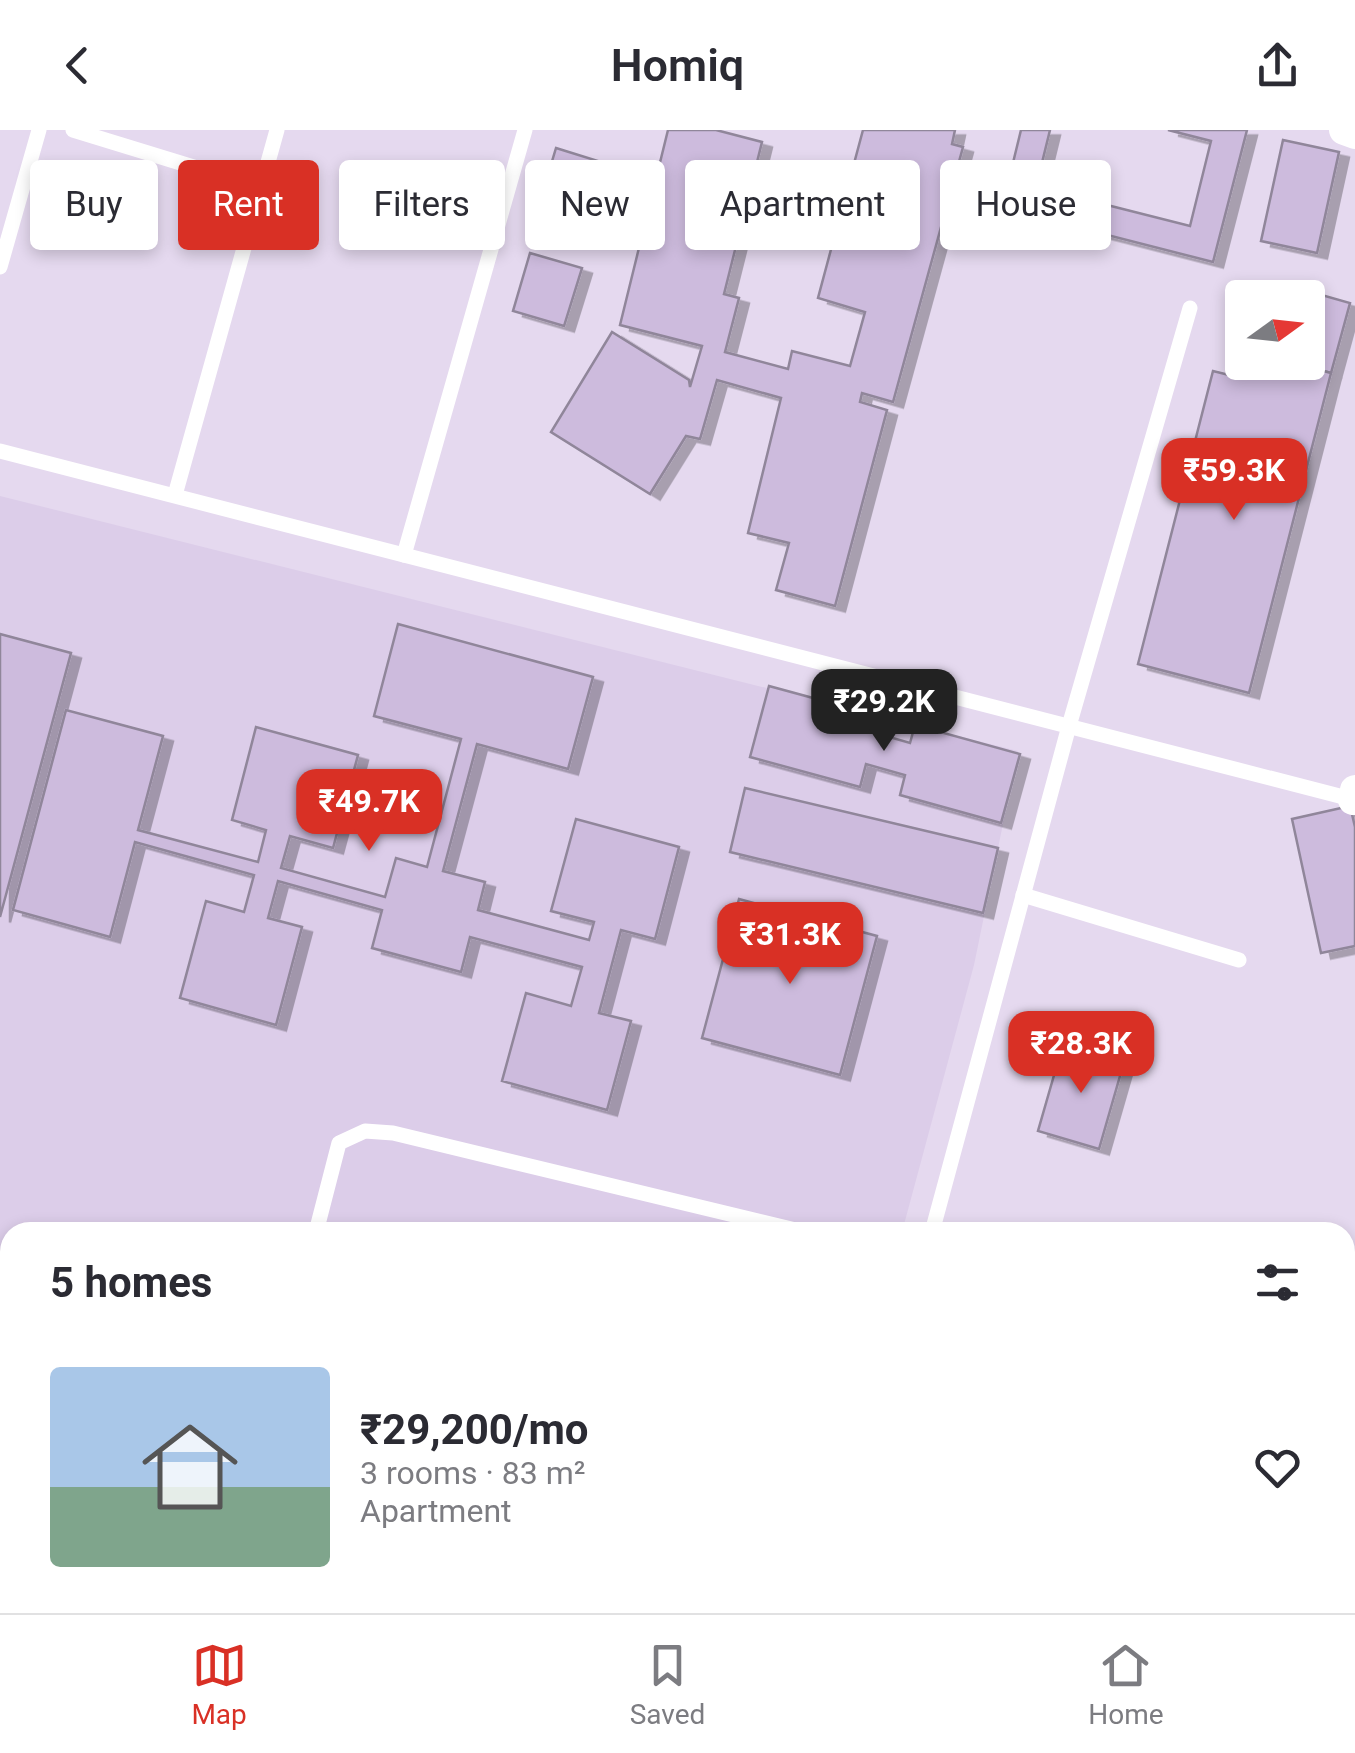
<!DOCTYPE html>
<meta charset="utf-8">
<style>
:root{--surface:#fff;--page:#f2f2f3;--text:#2b2b33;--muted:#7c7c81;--line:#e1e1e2;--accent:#d93025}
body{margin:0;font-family:Roboto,sans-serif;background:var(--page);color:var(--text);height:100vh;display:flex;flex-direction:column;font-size:38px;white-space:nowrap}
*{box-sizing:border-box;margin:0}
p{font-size:32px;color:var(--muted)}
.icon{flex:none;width:55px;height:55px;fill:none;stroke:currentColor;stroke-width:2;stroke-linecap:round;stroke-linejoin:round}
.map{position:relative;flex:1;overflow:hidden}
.sheet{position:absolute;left:0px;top:1092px;width:1355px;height:392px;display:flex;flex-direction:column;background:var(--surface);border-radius:30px 30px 0 0;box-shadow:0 5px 15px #0003}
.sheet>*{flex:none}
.hud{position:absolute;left:30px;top:30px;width:1295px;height:90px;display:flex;gap:20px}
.needle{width:65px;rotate:75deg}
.fabs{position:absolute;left:1225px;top:150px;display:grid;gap:20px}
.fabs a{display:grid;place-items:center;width:100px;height:100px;border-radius:10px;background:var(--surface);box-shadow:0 5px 15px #0003;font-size:50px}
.price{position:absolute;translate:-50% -85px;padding:0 22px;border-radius:20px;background:var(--accent);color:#fff;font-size:32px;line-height:65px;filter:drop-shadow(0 2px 5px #0008)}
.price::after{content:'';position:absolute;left:50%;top:60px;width:30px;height:22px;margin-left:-15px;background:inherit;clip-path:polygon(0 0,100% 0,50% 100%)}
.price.current{background:#222;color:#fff}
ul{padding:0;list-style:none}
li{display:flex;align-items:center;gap:30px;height:250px;padding:0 50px}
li+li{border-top:2px solid var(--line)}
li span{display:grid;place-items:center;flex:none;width:280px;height:200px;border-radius:10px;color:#555}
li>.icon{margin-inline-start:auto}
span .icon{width:120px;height:120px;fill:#fffc;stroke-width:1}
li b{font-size:42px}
h2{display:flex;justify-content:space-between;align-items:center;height:120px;padding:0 50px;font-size:42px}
.chip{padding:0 35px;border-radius:10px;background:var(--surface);box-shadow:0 5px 15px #0003;font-size:35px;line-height:90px}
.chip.current{background:var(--accent);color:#fff}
header{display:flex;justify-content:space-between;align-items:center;height:130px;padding:0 50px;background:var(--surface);font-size:45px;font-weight:600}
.dock{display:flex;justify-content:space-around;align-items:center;height:140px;border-top:2px solid var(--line);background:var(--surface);font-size:28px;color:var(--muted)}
.dock a{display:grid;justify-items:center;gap:5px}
.dock .current{color:var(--accent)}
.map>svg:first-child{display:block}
.built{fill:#dccde9}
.building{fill:#cdbbdd;stroke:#90869a;stroke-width:2.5;filter:url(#shadow)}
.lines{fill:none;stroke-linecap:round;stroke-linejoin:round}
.lane{stroke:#fff;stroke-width:15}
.street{stroke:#fff;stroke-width:30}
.secondary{stroke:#c5bccd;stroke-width:42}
</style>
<header><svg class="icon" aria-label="back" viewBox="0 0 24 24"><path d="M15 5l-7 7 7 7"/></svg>Homiq<svg class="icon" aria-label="share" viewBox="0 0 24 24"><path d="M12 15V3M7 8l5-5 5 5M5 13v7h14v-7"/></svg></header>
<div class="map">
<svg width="1355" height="1483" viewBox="0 0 1355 1483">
<defs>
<filter id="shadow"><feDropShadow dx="10" dy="5.5" stdDeviation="0" flood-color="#0004"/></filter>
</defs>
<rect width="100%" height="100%" fill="#e5d9ef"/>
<g class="built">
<polygon points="0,366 1018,621 974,835 902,1102 10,1102 10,1314 0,1312"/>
<polygon points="660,1475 796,1475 789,1483 692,1483"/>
</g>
<g class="building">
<polygon points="668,0 716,0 762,12 724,164 739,168 725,222 788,239 792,221 850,236 865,182 818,168 863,0 955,0 952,14 963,17 893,272 862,263 860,272 887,280 835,476 776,460 789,413 748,403 781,268 717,250 700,309 686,306 650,364 551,302 612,202 689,250 690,257 702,216 620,195"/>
<polygon points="1021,0 1050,0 1036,57 1190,96 1211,11 1168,0 1247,0 1213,132 1002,78"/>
<polygon points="1283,10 1339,22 1317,123 1261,111"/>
<polygon points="556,18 598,31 575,108 533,95"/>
<polygon points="530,123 582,138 564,196 513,181"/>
<polygon points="1290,156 1350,173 1331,243 1290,232 1308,232 1308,168 1287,168"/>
<polygon points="1245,232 1290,232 1331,243 1249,563 1138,534 1213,241 1241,248"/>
<polygon points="398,494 593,547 568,639 477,614 443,741 485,752 478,780 589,810 594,792 551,781 576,689 679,717 655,809 621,800 599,883 631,891 607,980 502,951 526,863 571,876 582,837 470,807 461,842 372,818 382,780 278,751 268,788 302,797 276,895 180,868 206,771 244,782 254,745 135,712 110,807 13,780 66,580 163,606 138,700 258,732 266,700 232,690 256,597 358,625 333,718 290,706 281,738 385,767 396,728 427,737 461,609 374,586"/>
<polygon points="0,504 71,523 0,787"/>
<polygon points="769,556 879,586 875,603 910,613 915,595 1020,624 1001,693 900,665 905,645 866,634 860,657 750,627"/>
<polygon points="745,658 998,718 983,783 730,722"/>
<polygon points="1350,676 1355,697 1355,816 1321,823 1292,689"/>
<polygon points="739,769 877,806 840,945 702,908"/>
<polygon points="1063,914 1124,932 1099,1019 1038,1001"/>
</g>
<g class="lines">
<g class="lane">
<polyline points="73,0 262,58"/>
<polyline points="0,137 39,0"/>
<polyline points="0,321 1355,670"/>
<polyline points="175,365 277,0"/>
<polyline points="404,425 525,0"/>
<polyline points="1023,765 1239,830"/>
<polyline points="316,1102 339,1013 365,1001 393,1003 804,1102"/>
<polyline points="932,1102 1069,596 1190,178"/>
<polyline points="829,1483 831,1475"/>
</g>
<g class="street">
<polyline points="1344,0 1355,4"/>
<polyline points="1353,670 1355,660"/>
</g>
<g class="secondary">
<polyline points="0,1365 10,1367"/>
<polyline points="0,1411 10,1413"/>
<polyline points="247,1475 276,1483"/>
<polyline points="407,1475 438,1483"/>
</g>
</g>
</svg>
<div class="fabs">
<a><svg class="needle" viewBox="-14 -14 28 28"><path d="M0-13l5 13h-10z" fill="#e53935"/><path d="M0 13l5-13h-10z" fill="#7c7c81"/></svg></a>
</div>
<b class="price" style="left:1234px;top:393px">₹59.3K</b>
<b class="price current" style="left:884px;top:624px">₹29.2K</b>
<b class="price" style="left:369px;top:724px">₹49.7K</b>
<b class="price" style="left:790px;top:857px">₹31.3K</b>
<b class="price" style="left:1081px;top:966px">₹28.3K</b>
<div class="hud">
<a class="chip">Buy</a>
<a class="chip current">Rent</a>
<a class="chip">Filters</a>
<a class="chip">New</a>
<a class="chip">Apartment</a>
<a class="chip">House</a>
</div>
<section class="sheet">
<h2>5 homes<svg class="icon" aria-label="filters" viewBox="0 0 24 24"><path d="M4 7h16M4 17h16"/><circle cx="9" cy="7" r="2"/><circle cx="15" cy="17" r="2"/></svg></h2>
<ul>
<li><span style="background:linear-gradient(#a9c7e8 60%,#7fa58c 0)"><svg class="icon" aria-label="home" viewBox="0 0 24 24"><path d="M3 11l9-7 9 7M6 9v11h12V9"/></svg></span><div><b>₹29,200/mo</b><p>3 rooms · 83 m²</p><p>Apartment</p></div><svg class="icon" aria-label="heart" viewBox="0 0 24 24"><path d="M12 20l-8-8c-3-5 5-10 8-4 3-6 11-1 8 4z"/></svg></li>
</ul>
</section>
</div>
<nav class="dock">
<a class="current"><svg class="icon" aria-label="map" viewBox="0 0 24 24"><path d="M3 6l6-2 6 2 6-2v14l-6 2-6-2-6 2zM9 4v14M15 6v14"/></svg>Map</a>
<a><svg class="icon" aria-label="saved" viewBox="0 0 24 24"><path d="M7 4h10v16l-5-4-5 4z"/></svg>Saved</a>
<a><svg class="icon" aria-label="home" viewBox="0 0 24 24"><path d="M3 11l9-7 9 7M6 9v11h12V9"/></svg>Home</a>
</nav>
